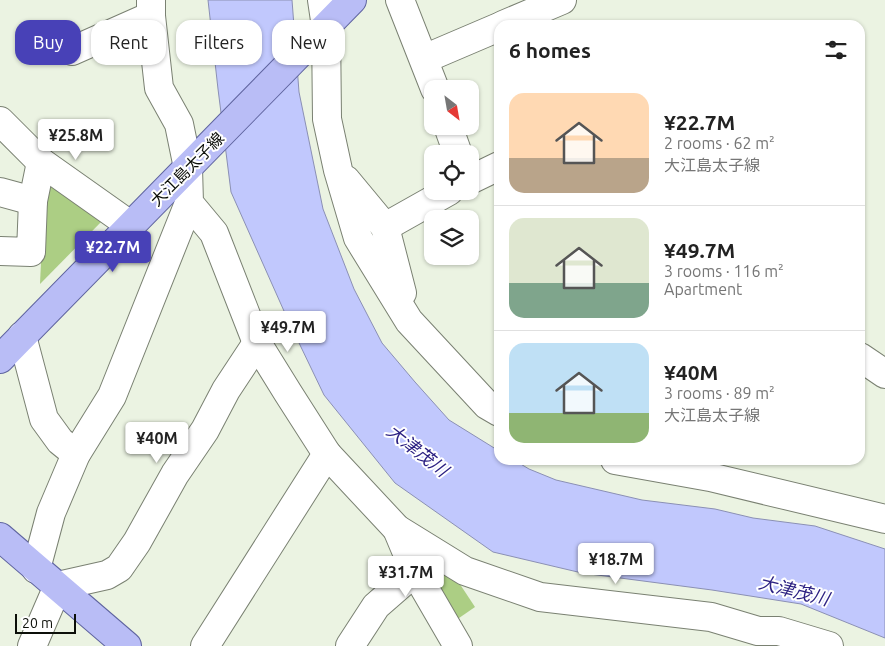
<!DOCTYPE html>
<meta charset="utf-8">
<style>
:root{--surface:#fff;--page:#f6f6f6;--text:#222;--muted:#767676;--line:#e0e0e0;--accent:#4841b7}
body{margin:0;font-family:Ubuntu,"Noto Sans JP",sans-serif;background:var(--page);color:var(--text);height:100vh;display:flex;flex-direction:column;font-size:19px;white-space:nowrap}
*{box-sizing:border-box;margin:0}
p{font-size:16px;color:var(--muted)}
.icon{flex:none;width:28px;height:28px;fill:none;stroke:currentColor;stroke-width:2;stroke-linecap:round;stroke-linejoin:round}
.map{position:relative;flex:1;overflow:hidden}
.sheet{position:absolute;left:494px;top:20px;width:371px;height:445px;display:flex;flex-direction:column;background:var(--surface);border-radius:15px;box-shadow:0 1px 4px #0004}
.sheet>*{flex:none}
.hud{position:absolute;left:15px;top:20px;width:404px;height:45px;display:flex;gap:10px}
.needle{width:32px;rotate:149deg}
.tools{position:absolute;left:424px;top:80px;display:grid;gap:10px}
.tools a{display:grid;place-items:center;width:55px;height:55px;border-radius:10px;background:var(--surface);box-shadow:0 1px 4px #0004;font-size:25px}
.scale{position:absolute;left:15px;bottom:12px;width:61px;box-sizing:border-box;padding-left:5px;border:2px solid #0c0f09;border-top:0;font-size:14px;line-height:18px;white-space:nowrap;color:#0c0f09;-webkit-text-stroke:4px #fff;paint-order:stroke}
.price{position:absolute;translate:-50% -42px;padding:0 11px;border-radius:5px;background:#fff;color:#222;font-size:16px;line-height:32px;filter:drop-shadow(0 1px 2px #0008)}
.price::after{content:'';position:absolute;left:50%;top:30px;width:15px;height:11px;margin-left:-8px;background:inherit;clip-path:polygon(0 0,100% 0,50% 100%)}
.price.on{background:var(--accent);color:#fff}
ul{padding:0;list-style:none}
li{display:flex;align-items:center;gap:15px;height:125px;padding:0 15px}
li+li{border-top:1px solid var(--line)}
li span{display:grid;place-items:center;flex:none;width:140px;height:100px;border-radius:15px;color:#555}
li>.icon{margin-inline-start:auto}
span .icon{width:60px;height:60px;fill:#fffc;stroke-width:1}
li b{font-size:21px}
h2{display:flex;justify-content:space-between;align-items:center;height:60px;padding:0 15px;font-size:21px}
.chip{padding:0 18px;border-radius:15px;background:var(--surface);box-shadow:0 1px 4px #0004;font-size:18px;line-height:45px}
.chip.on{background:var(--accent);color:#fff}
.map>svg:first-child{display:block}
.green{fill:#acce84}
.water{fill:#c1c8fd;stroke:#8b90b4}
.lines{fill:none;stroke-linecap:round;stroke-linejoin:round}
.minor-casing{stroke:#7a8172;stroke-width:30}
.major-casing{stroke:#5f649f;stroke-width:30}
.minor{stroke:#fff;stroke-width:28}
.major{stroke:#b9bdf6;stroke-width:28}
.labels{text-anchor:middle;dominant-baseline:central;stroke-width:4;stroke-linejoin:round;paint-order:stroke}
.street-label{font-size:16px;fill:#0c0f09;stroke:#fff}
.water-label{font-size:18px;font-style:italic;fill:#2d2283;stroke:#fff}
</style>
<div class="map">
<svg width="885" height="646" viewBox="0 0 885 646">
<rect width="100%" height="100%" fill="#ebf3e2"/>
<g class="green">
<polygon points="45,179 103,220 40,284"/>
<polygon points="397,529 442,557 475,607 446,627"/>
</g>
<polygon class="water" points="208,0 292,0 299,92 323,209 354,289 382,343 415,382 449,420 499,451 499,460 514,460 529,469 556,480 642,500 715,509 753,518 815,526 885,549 885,638 801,604 712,590 582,573 493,552 395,483 324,395 288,320 231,192 218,89"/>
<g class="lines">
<defs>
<g id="minor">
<polyline points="151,0 151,16 159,88 179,124 188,168 189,203 214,233 257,343 288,393 327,454 397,529 465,571 540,597 711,617 758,631 779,631 829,646"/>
<polyline points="322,0 326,27 327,119 338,170 358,238 409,321 487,405 499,412"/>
<polyline points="400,0 435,89"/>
<polyline points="503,25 562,0"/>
<polyline points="72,51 151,16"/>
<polyline points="424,59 499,27"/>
<polyline points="0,121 41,162 130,225"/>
<polyline points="448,126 458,154"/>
<polyline points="346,180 385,227 402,293"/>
<polyline points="470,180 499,166"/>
<polyline points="0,192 33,201"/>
<polyline points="385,227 449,191"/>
<polyline points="0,251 31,252 33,201 41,162"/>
<polyline points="22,336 44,419 60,441 76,454"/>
<polyline points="860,357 885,374"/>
<polyline points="615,460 710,477 885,519"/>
<polyline points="397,529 415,572 458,646"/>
<polyline points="36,569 51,513 76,454 112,396 189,203"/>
<polyline points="32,646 58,586 107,575 119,568 137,542 175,474 205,430 226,390 257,343"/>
<polyline points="205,646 327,454"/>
<polyline points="350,646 376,606 415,572"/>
</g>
<g id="major">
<polyline points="0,359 352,0"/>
<polyline points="0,537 127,646"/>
</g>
</defs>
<use href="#minor" class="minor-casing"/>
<use href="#major" class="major-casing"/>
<use href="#minor" class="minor"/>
<use href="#major" class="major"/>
</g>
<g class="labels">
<g class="street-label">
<text transform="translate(187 169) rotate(-45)">大江島太子線</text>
</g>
<g class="water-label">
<text transform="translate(418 450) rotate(38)">大津茂川</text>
<text transform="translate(794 590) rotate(14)">大津茂川</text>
</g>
</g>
</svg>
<div class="tools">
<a><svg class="needle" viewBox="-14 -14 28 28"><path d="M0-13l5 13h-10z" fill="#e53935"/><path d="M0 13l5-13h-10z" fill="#767676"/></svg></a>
<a><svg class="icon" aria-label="locate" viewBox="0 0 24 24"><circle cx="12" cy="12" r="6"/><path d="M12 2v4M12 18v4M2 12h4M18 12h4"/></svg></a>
<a><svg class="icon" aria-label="layers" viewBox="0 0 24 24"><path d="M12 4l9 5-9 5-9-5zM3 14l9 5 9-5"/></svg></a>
</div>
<div class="scale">20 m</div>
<b class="price" style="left:76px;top:161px">¥25.8M</b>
<b class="price on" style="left:113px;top:273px">¥22.7M</b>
<b class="price" style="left:288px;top:353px">¥49.7M</b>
<b class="price" style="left:157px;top:464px">¥40M</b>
<b class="price" style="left:616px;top:585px">¥18.7M</b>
<b class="price" style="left:406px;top:598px">¥31.7M</b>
<div class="hud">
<a class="chip on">Buy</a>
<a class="chip">Rent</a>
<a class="chip">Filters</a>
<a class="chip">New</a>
</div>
<section class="sheet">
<h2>6 homes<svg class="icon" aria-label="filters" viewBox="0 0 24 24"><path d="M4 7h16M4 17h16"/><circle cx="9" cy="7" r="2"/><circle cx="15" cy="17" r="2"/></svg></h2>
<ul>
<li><span style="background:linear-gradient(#ffd9b3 65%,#b9a48a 0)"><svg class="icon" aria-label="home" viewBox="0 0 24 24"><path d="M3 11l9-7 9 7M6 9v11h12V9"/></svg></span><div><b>¥22.7M</b><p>2 rooms · 62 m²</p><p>大江島太子線</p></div></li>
<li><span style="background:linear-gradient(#dfe7d0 65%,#7fa58c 0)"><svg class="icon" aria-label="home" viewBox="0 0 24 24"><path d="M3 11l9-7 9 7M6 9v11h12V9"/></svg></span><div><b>¥49.7M</b><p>3 rooms · 116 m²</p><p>Apartment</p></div></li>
<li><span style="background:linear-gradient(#bfe0f5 70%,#8fb573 0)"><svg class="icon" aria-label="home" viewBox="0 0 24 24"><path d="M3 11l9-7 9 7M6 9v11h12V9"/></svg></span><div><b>¥40M</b><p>3 rooms · 89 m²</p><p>大江島太子線</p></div></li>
</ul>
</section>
</div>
